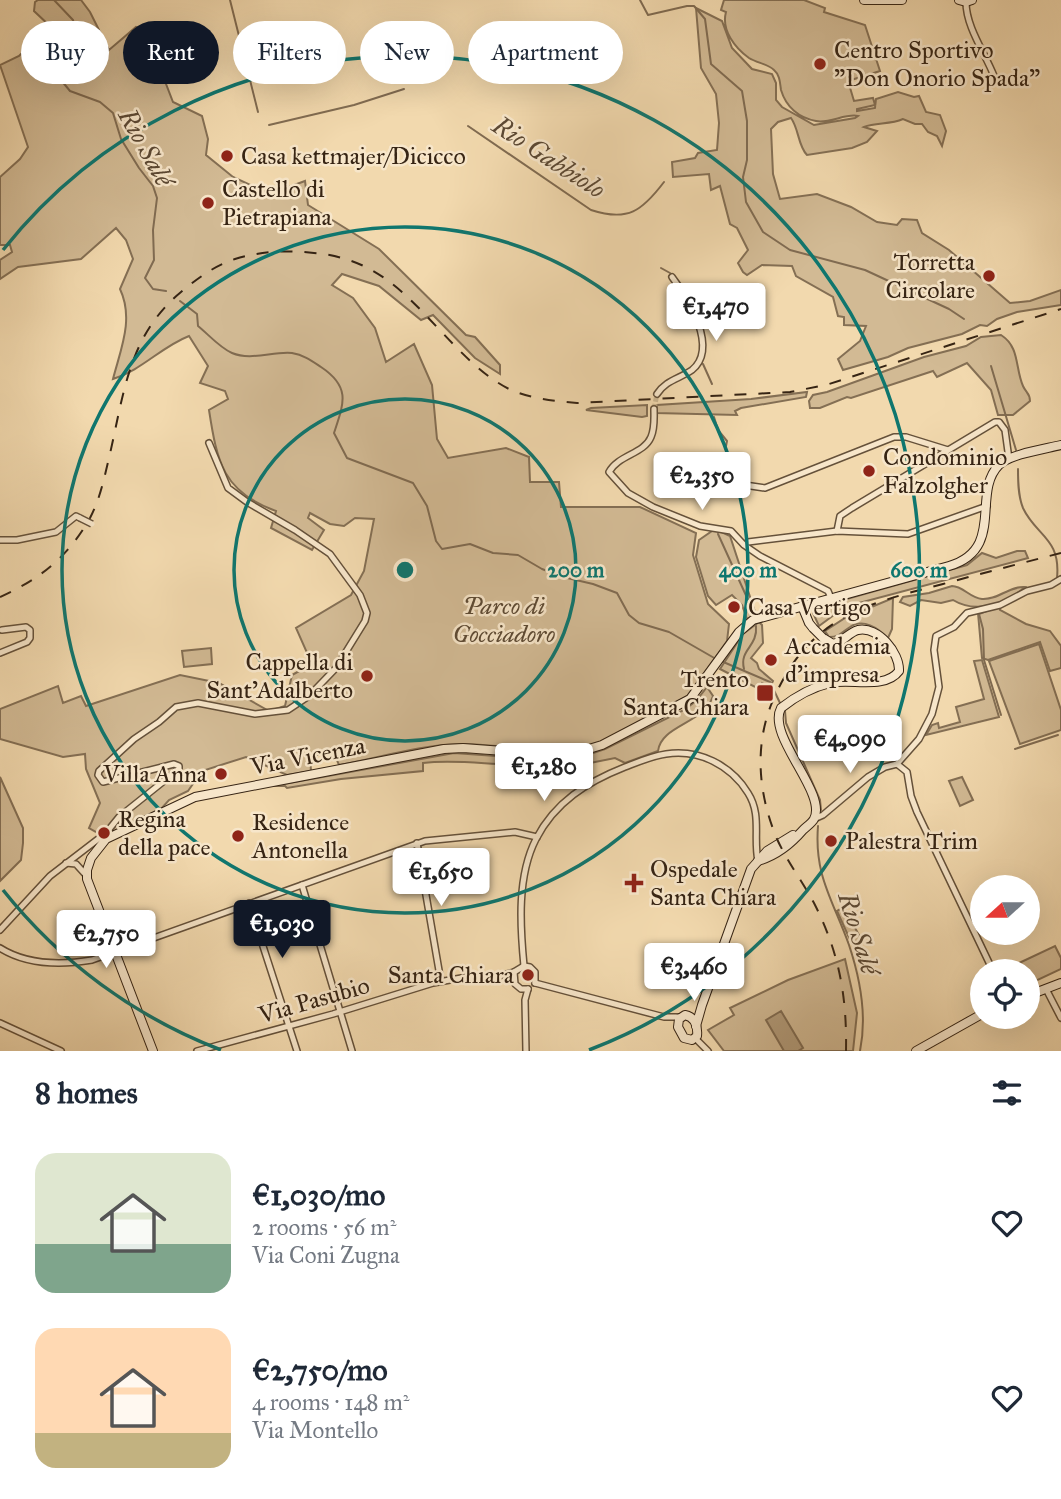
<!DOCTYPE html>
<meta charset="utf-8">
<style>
:root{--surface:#fff;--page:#f2f2f3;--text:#1f2937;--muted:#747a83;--accent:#111827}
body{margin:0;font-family:"IM FELL Great Primer",serif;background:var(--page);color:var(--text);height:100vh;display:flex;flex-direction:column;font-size:26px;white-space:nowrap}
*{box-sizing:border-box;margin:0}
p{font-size:23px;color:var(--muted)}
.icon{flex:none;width:38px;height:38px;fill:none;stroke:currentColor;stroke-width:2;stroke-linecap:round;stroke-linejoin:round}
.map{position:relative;height:1051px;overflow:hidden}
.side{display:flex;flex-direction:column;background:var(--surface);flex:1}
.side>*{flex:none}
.guide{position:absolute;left:21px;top:21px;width:700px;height:63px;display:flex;gap:14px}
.needle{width:46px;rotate:249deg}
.buttons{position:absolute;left:970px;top:875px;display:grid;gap:14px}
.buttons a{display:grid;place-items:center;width:70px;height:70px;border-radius:50%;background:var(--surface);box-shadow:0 7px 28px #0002;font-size:35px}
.price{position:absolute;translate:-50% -60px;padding:0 16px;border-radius:7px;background:#fff;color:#222;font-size:23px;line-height:46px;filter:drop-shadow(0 2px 4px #0008)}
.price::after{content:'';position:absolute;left:50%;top:42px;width:21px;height:16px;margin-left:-10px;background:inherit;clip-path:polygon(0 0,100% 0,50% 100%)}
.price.selected{background:var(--accent);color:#fff}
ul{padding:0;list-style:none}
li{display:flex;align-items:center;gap:21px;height:175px;padding:0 35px}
li span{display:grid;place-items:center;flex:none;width:196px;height:140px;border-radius:21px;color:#555}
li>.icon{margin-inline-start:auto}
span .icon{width:84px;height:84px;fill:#fffc;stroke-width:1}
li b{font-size:30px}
h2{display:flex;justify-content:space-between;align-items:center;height:84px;padding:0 35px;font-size:30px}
.tag{padding:0 24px;border-radius:32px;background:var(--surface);box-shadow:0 7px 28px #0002;font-size:24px;line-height:63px}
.tag.selected{background:var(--accent);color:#fff}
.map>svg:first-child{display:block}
.green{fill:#d2ba94;stroke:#846f54;stroke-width:2}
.water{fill:#b29b7a;stroke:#806b51;stroke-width:2}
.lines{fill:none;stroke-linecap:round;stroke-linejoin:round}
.stream{stroke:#806b51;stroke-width:2}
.street-tunnel{stroke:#ccb58f;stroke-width:5;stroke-dasharray:5 2.5;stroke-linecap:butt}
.street-casing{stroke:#65513a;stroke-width:8}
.secondary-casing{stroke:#362414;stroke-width:10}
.street{stroke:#f7e6ca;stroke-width:5}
.secondary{stroke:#f7e6ca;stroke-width:8}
.rail{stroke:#362414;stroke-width:2;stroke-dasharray:12 12;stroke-linecap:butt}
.street-bridge-casing{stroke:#65513a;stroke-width:8;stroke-linecap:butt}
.secondary-bridge-casing{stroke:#362414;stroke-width:10;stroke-linecap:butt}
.street-bridge{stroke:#f7e6ca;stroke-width:5}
.secondary-bridge{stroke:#f7e6ca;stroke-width:8}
.ring{fill:none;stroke:#0f766e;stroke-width:3.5}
.poi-dot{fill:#8f2418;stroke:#f7e6ca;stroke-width:2.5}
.labels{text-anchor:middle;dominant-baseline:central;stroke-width:5;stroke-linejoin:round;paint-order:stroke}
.poi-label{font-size:24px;fill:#362414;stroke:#f7e6ca;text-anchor:start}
.park-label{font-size:24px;font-style:italic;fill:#5d4a34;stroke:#f7e6ca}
.street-label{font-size:24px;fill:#362414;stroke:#f7e6ca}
.water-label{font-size:26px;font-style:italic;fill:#5b4833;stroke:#f7e6ca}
.centre{fill:#0f766e;stroke:#f7e6ca;stroke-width:3.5}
.ring-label{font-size:21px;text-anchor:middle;font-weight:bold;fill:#0f766e;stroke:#f7e6ca;stroke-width:5;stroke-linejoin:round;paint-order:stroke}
</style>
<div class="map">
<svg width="1061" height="1051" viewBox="0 0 1061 1051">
<rect width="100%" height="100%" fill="#f2d9ae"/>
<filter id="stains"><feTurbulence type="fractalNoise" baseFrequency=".00286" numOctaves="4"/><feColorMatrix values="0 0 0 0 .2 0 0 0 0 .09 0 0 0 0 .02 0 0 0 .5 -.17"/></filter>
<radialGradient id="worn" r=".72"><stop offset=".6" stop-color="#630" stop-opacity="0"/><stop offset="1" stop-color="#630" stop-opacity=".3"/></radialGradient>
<g class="green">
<path d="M38,0H81L90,12L109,50L136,27L155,35L153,65L166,84L173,102L202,116L208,139L206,155L233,177L270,194L305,181L308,205L379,249L466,335L475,337L500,365V374L475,358L433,315L421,320L379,286L342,274L332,285L353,298L375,328L386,362L414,344L432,385L437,439L448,458L506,448L529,457L530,482H559L561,507H640L696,533L693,555L708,604L729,624L727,641L696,685L693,693C660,711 616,743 578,749C539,756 500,743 460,744C420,745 378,758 339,765L333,751L310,757L311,771L287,775L246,757L202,771L188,791L169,800L161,809L105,837L89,828L100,803L86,769L85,754L63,757L0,739V709L58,686L63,703L81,696L86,706L180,675L219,683L269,711L285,706L292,675L312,664L296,628L351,595L364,571L374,519L355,518L344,526L330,524L310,513L308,518L324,530L312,550L271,528L276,511C223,492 217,462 209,410L228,399L225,391L200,383L208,366L189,336C161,347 142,370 113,379C121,348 134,319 120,289L133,259L126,240L116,228L81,259L18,267L0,279V260L12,252L10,245H0V177L20,159L28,147L0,65L19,56L30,45L39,50L52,28L34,11L35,2Z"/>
<path d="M724,0H804L825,8L824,12L865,25L880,71L848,81L854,101L873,98L875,105L857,109V111L875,108L876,99L898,92L914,97L919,96L926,112L940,115L946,131L942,146L937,136L928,132L922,124H915L903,119C890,125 876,122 864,127L877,131L867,142L852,148L807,155C798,146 799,129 791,118L778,122L771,129L773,174L780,199L817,194L851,207L877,222L897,225L902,219L917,220L922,233L949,250L1010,303L1030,301L1061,290V305L1017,312L997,319L987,326L980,325L962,334L908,348L888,357L843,370L838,359L860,341L866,326L844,325V317L838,316L833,297L796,276L792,266L762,265L747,275L743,272L738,263L748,250L737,228L730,224L720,186L711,190L709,174L673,177L672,162L695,158L698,153L717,150L719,123L716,94L701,68L696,8L722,21L732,48L752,69L772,74L776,83V100L782,107L814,125L855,118L858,116C846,113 829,124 816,121C799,118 786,107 781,90C780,83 780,75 774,70C768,64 757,63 749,58C735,48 721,30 726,12L721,10Z"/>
<path d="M1001,335C1020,347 1015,368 1023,386C1026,393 1030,393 1030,401L1013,415H998L991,390L967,363L937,377L933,371L851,398L847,397L820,408H810L809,401L813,395L827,392L924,357L966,346L981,337Z"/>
<polygon points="807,392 806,397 741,408 735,411 737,415 656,413 657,405 751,399"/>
<polygon points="647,405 647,416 642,417 586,410 591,408"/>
<polygon points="715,529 730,536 756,615 747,619 742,605 732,595 716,605 708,596 696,557 699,540"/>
<polygon points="1017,551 1025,551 1028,558 844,607 843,600 967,565 982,553 996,558"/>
<path d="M952,586C963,586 970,598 982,599C999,600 1008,586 1025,587C1006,604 976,614 953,600L941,603L921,600L910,606L900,602L903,597L929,593Z"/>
<path d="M893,598L892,629L888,638C878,628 863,618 850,627C842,632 840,637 829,637L825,631L845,618Z"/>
<polygon points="842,601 842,609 819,626 813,613 817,607"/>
<polygon points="1000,606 1000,610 1026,624 1050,631 1061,646 1061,668 1050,671 1040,642 988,660 982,658 978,613"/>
<polygon points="759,622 762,625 763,643 751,658 757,663 759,669 773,681 770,687 762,683 759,689 720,669 743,634"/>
<polygon points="1039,644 1061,710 1061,730 1020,744 989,661"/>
<polygon points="211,648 212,664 184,667 182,651"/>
<polygon points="982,660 999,717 926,735 932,725 938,723 939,728 960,722 956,707 984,699 974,661"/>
<path d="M707,687L713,696C704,724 661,725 658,751L625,763L615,758L580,765L578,758L605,749L684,710L696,701Z"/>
<path d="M454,753L550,760V763C507,769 466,758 423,763V771L341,779L287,788L285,786H273Z"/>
<polygon points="0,777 23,828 23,843 21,860 0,881"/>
<polygon points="962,777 973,800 960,806 949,781"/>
<polygon points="844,907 862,941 851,942 837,911"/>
<polygon points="1055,946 1061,958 1061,969 1027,985 1027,971 1020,971 1017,964"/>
<polygon points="845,959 857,1013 853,1051 724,1051 708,1030 734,1015 730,1008 788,980"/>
</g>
<polygon class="water" points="781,1011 803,1048 798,1051 784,1051 766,1020"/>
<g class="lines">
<g class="stream">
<polyline points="54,0 73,20 78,42 64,61 60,70 61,80 70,91 100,102 113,113 121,139 139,168 153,186 157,198 153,230 154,260 145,278 153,289 166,291"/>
<polyline points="230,0 258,112"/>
<polyline points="640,0 648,15 687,6 694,6 705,19 711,64 742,91 747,121 747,160 743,177 746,202 763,232 790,250 865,270 949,309 964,319"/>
<polyline points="269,125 354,105 404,89"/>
<path d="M468,126L591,210C628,222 642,211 664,182"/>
<polyline points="661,268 670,273"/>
<path d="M180,301L197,314L198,326C208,334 220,348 232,353C251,361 273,351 292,353C304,355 312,361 321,367C351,387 344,403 334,433L347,458L413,483L427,506L436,541L442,549L470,544L493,553L518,555L542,569L563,577L593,584L617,593L629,615L639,623L669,632L716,659"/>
<polyline points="703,364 712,384"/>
<polyline points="991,366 1016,450"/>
<polyline points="714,417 718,430 727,441 726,446"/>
<path d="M1018,469C1018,481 1018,496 1023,508C1036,536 1061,538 1057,578"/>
<polyline points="718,534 754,613"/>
<polyline points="989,610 979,614 983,629 984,660 1001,715"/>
<polyline points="721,661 770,682 780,703"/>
<path d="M744,669C739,649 758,647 756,626"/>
<polyline points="785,711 786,723 820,800 821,810"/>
<polyline points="1015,749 1058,735"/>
<path d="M818,826C814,876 833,900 849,945C860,978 867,1017 860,1051"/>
</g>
<polyline class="street-tunnel" points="654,409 657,394"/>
<defs>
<g id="street">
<path d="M966,2C966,27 985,53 994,76"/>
<path d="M657,394C666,380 679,379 692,370C719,348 688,298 672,277"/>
<path d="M654,409C654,418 655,428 651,437C644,454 618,455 609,472L628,493L653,507L700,526L731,531L744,545L760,556L828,591L831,598"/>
<polyline points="724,482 765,488 894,437 906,437 948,450"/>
<polyline points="837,531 840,516 852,508 995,422 999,422 1005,430 1009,459"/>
<polyline points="0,540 17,540 56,532 76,516 80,518"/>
<polyline points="748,542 837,531 908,534 987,506"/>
<polyline points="0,653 27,642 30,638 30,630 26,627 2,630"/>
<polyline points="897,764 907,772 911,796 917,812 993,971"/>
<polyline points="814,819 823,815 868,777 885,767 897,764 919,739 932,714 939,687 934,650 936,636 954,627 967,613 1000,605 1027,591 1051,585 1061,579"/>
<polyline points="417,843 441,982"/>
<polyline points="66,863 76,864 86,875"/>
<polyline points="302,885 352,1051"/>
<polyline points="249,903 297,1051"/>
<polyline points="0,930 50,876 106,833 119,817 179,769 179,766 174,764 103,782 98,775 99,771 134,739 159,722 176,707 198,703 255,714 288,710 309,696 336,668 365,621 367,613 360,595 330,554 295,530 247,502 228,488 209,443"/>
<path d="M0,948C27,965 62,965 92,960L425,841L515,832L537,837"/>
<path d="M524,966C520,925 517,876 536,839C555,802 587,782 625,767C638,762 652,756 666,754C699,749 731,765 748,793C762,815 753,837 758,861"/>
<polyline points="524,966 530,967 535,972 535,983"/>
<polyline points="514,972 515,984 521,989 528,989"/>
<polyline points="499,976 514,972 524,966"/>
<polyline points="535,983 664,1017 680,1017"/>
<polyline points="1046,989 1061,1018"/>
<polyline points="0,1023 61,1051"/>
<polyline points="695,1038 708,1051"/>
<polyline points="197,1051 333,1014 433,983 467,977 500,975"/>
<polyline points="526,1051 525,1000 528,989"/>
</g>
<g id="secondary">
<polyline points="864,0 902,0"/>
<polyline points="959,0 966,2 972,0"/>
<polyline points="802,606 809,623 813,628"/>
<path d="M758,861C775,856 791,844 803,830C806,827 812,823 814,819C828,793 766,736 781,708C795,697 813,687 830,683C850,678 885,690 899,671C900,653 878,626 858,630C848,633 843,642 833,644L823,638"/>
<polyline points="1027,996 1061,983"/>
<path d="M685,1015C695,1017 698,1026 697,1036L692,1040L684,1038L678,1027L679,1019Z"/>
<polyline points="696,1026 702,1005 751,869 767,851 793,835"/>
<path d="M153,1051L87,879V870L91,858L106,839L195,797L444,749L463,748L555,755L579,752L602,745L690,699L739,632L753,620L949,566C1006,549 971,493 999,465C1010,454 1045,449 1061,445"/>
<polyline points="916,1051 982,1014"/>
</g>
</defs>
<use href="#street" class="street-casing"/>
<use href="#secondary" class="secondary-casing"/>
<use href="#street" class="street"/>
<use href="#secondary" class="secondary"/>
<g class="rail">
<path d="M0,597C40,579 68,557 90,518C100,499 104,479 109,458C124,394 128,336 181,292C198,278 214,266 235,259C261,251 287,250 314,253C384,259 413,304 459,350C474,365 491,380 509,389C531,399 554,401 577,403L790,392L826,385L1061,309"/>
<path d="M846,1051C847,996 839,952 814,903C802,881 787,861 777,839C759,796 754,749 771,705C806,619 861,605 943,584C983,573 1022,563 1061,553"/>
</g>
<defs>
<polyline id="street-bridge" points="80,518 92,524"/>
<polyline id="secondary-bridge" points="813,628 823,638"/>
</defs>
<use href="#street-bridge" class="street-bridge-casing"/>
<use href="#secondary-bridge" class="secondary-bridge-casing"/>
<use href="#street-bridge" class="street-bridge"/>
<use href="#secondary-bridge" class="secondary-bridge"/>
</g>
<g class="ring">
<circle cx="405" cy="570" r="171"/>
<circle cx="405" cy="570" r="343"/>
<path d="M221 1050A514 514 0 0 1 3 890M3 250A514 514 0 1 1 589 1050"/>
</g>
<g class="poi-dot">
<circle cx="820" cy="64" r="7"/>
<circle cx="227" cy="156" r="7"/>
<circle cx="208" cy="203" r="7"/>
<circle cx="989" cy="276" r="7"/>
<circle cx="869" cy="471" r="7"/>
<circle cx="734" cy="607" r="7"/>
<circle cx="771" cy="660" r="7"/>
<circle cx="367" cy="676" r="7"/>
<rect x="756" y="684" width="18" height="18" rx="3.5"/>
<circle cx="221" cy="774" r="7"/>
<circle cx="104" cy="833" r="7"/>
<circle cx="238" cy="836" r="7"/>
<circle cx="831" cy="841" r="7"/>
<path d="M630.5 872.5h7v7h7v7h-7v7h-7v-7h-7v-7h7z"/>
<circle cx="528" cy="975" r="7"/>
</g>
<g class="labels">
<g class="poi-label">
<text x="834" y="50">Centro Sportivo<tspan x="834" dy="28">"Don Onorio Spada"</tspan></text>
<text x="241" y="156">Casa kettmajer/Dicicco</text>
<text x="222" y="189">Castello di<tspan x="222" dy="28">Pietrapiana</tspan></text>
<text x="975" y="262" text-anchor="end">Torretta<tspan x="975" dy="28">Circolare</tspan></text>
<text x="883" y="457">Condominio<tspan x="883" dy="28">Falzolgher</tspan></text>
<text x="748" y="607">Casa Vertigo</text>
<text x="785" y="646">Accademia<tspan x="785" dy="28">d'impresa</tspan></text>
<text x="353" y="662" text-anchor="end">Cappella di<tspan x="353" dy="28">Sant'Adalberto</tspan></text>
<text x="749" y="679" text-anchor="end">Trento<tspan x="749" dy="28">Santa Chiara</tspan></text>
<text x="207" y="774" text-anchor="end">Villa Anna</text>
<text x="118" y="819">Regina<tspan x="118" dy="28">della pace</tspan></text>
<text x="252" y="822">Residence<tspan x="252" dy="28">Antonella</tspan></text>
<text x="845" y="841">Palestra Trim</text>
<text x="650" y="869">Ospedale<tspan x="650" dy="28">Santa Chiara</tspan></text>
<text x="514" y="975" text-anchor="end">Santa Chiara</text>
</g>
<g class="park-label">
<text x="504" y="606">Parco di<tspan x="504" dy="28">Gocciadoro</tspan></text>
</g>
<g class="street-label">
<text transform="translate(308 756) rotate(-11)">Via Vicenza</text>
<text transform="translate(314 1000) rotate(-16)">Via Pasubio</text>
</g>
<g class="water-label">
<text transform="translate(146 147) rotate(61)">Rio Salé</text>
<text transform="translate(549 157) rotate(33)">Rio Gabbiolo</text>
<text transform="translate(859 933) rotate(73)">Rio Salé</text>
</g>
</g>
<circle cx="405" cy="570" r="10" class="centre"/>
<g class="ring-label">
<text x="576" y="577">200 m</text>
<text x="748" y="577">400 m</text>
<text x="919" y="577">600 m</text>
</g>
<rect width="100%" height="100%" filter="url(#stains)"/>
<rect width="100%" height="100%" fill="url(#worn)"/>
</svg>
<div class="buttons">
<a><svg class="needle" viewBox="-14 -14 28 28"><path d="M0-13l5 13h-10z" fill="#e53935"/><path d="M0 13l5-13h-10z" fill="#747a83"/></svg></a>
<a><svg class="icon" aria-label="locate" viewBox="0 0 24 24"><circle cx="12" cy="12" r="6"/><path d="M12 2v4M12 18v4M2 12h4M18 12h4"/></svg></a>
</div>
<b class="price" style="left:716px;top:343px">€1,470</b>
<b class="price" style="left:702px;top:512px">€2,350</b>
<b class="price" style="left:850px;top:775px">€4,090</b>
<b class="price" style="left:544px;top:803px">€1,280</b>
<b class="price" style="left:441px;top:908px">€1,650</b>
<b class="price selected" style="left:282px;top:960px">€1,030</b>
<b class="price" style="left:106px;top:970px">€2,750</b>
<b class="price" style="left:694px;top:1003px">€3,460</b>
<div class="guide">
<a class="tag">Buy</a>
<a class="tag selected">Rent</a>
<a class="tag">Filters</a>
<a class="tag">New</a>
<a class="tag">Apartment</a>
</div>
</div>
<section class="side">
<h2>8 homes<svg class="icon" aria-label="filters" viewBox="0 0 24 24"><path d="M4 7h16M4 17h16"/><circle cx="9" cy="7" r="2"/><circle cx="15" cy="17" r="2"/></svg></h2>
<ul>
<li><span style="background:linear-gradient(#dfe7d0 65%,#7fa58c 0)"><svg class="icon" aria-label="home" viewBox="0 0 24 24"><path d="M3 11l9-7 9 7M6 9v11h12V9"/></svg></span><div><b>€1,030/mo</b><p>2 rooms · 56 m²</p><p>Via Coni Zugna</p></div><svg class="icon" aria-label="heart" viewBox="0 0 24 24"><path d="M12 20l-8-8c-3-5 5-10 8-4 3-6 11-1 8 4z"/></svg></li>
<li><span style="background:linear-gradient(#ffd9b3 75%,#c2b280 0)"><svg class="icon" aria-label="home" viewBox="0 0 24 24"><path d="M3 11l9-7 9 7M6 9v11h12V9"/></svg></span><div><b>€2,750/mo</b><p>4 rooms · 148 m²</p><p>Via Montello</p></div><svg class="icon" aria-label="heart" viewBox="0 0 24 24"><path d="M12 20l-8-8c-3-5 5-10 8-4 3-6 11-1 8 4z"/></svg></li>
</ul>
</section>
